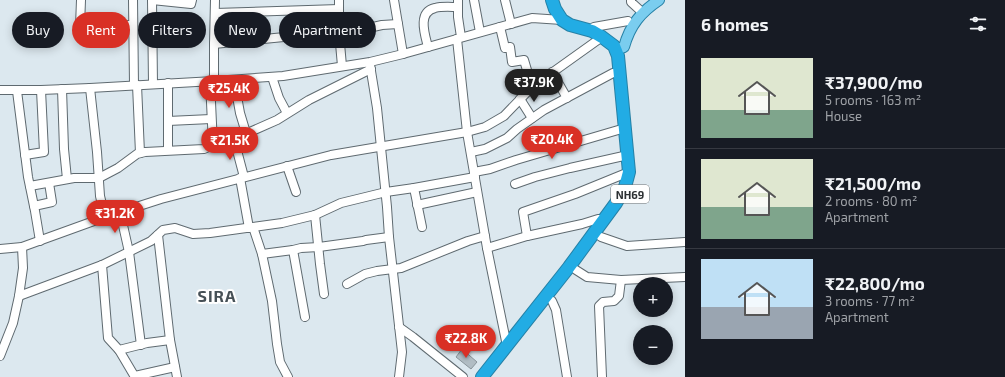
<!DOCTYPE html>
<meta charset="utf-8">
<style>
:root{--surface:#171b24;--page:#242831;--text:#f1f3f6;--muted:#9ea1a6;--line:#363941;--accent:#d93025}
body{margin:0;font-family:"Exo 2",sans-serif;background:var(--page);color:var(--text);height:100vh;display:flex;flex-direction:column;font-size:15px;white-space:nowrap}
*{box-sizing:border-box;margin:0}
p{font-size:13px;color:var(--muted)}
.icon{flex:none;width:22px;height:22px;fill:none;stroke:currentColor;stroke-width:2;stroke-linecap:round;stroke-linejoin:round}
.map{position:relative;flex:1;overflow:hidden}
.panel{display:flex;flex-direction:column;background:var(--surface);width:320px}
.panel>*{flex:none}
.hud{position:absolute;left:12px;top:12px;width:380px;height:36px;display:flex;gap:8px}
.fabs{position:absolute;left:633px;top:277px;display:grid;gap:8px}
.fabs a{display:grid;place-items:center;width:40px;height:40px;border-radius:50%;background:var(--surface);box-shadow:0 2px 10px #0003;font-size:20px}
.price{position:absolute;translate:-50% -34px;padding:0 9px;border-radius:14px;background:var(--accent);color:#fff;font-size:13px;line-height:26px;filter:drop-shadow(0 1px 2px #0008)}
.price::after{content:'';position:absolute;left:50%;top:24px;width:12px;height:9px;margin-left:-6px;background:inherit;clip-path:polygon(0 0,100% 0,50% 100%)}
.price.active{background:#222;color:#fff}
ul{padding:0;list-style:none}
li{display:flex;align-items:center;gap:12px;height:100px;padding:0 16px}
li+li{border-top:1px solid var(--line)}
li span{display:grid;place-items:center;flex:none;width:112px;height:80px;border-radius:0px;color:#555}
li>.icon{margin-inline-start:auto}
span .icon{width:48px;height:48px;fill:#fffc;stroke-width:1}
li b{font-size:17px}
h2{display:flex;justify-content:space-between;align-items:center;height:48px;padding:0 16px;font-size:17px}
.pill{padding:0 14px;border-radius:18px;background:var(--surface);box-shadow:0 2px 10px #0003;font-size:14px;line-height:36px}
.pill.active{background:var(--accent);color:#fff}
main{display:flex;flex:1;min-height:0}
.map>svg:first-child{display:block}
.building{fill:#b1bdc4;stroke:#89949a}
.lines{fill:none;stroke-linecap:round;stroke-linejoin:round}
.minor-casing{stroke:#5f6a70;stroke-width:10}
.major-casing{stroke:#2681a6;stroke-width:12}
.highway-casing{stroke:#2681a6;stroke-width:14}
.minor{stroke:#fff;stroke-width:8}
.major{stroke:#7acdef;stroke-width:10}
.highway{stroke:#22ace4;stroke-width:12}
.labels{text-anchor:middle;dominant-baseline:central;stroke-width:4;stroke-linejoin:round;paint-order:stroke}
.shield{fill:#fff;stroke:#6c6f71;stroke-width:1}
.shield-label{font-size:11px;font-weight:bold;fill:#2d3134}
.district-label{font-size:16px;font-weight:bold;letter-spacing:1px;fill:#465056;stroke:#fff}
</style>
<main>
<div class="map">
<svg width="685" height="377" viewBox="0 0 685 377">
<rect width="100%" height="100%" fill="#dce8ef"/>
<polygon class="building" points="462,349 477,362 471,369 456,357"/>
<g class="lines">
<defs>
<g id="minor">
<polyline points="81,0 80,26 133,25"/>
<polyline points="133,0 134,85"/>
<polyline points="152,0 153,84"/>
<polyline points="152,0 191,4 192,0"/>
<polyline points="339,0 339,32 342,66"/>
<polyline points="394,0 403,54"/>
<polyline points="458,0 458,17 461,37"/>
<polyline points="474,0 480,32"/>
<polyline points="505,0 511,24"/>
<polyline points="631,0 631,2 643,13"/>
<polyline points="215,13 339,9"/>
<polyline points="500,27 505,48 510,47 512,62 524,60 532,87"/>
<polyline points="594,27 628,21"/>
<polyline points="457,39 467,132 487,248 507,346"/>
<polyline points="214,44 364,29 382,25 398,24"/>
<path d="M428,47C425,35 417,12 435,8C442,6 451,7 458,7"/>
<polyline points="370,65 377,108 387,207 389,237 402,352 399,377"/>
<polyline points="552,72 567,98"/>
<polyline points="272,77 279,98 287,113"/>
<polyline points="234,80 240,113 246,133"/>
<polyline points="210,81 213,145"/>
<polyline points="214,81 214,44 215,0"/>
<polyline points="137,85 140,153"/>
<polyline points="90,88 97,152 100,196 105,217"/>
<polyline points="62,89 64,149 67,179"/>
<polyline points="0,90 41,90 90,88 214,81 283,76 370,62 403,54 532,18 562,20"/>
<polyline points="17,91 28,177 35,211 40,241"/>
<polyline points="520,99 532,118"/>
<polyline points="168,121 211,119"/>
<polyline points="234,139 244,177"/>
<polyline points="168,150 168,83"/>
<polyline points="471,152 485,149 507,138 517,129 544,110 613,73 620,72"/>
<polyline points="25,155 44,152 41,90"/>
<polyline points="287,166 296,192"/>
<polyline points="474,172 490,169 516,160 625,128"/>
<polyline points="240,178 249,228"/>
<polyline points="515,184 535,177 570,168 628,155"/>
<polyline points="30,186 74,178 99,178 118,168 137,154 145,152 204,149 213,145 234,139 277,120 309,100 371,69"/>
<polyline points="414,188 422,227"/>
<polyline points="417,205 477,192"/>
<polyline points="34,206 52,202 49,183"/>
<polyline points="120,212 129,252 141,345"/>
<polyline points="315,215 320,264 324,294"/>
<polyline points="253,227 262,254 272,301 277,344 280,362 288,377"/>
<polyline points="158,235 170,340 177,377"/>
<polyline points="527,236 523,212 575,194 629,172"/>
<polyline points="601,237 627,246 685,242"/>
<polyline points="487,248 527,236 582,224 598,219 604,220"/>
<polyline points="0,249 22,247 105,217 161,199 331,155 467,132 485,127 504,116 532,87 602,37"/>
<polyline points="293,250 305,317"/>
<polyline points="262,254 293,250 301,248 319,247 363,241 366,240 389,237"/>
<polyline points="102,265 108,338 119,350 147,343 170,340"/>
<polyline points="576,270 587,277 621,280 685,277"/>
<polyline points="347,284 365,274 377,271 401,268 468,241 485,236"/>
<polyline points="19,296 102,265 151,241 163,230 175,228 193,234 210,233 282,223 315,215 341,203 386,192 414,188 475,177"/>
<polyline points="552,301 556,310 567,377"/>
<polyline points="399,327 413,337 463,377"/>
<polyline points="119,350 135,377"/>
<polyline points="0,356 13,323 19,296 23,268 22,247"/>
<polyline points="135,376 175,367"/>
<polyline points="602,377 599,306 603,302 614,301 619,296 621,280"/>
</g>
<path id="major" d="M621,48L624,47C630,25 641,12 659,0"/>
<polyline id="highway" points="482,377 569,267 616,203 625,187 629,172 618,56 614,46 602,37 592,31 570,25 562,20 555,9 552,0"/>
</defs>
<use href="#minor" class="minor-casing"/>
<use href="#major" class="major-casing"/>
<use href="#highway" class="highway-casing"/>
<use href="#minor" class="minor"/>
<use href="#major" class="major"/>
<use href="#highway" class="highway"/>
</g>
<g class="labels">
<rect class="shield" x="611" y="185" width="38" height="18" rx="3"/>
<g class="shield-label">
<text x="630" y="194">NH69</text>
</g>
<g class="district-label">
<text x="217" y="295">SIRA</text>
</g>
</g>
</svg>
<div class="fabs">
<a>+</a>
<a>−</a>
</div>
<b class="price active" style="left:534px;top:103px">₹37.9K</b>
<b class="price" style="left:229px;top:109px">₹25.4K</b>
<b class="price" style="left:552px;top:160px">₹20.4K</b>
<b class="price" style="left:230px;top:161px">₹21.5K</b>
<b class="price" style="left:115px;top:234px">₹31.2K</b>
<b class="price" style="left:466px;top:359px">₹22.8K</b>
<div class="hud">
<a class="pill">Buy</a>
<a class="pill active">Rent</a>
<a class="pill">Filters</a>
<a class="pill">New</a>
<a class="pill">Apartment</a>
</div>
</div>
<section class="panel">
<h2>6 homes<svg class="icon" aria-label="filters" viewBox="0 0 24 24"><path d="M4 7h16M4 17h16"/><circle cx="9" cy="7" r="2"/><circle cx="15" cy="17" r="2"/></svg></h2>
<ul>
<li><span style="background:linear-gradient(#dfe7d0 65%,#7fa58c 0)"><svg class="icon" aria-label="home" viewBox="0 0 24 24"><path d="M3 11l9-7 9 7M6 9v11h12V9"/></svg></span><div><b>₹37,900/mo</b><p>5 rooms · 163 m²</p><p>House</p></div></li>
<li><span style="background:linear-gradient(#dfe7d0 60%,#7fa58c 0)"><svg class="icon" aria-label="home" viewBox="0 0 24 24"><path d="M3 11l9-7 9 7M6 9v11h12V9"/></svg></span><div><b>₹21,500/mo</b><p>2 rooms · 80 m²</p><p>Apartment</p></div></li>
<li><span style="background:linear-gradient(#bfe0f5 60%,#9aa5b1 0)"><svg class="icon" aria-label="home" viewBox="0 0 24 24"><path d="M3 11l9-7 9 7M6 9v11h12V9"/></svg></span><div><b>₹22,800/mo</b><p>3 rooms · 77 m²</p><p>Apartment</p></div></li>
</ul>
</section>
</main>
